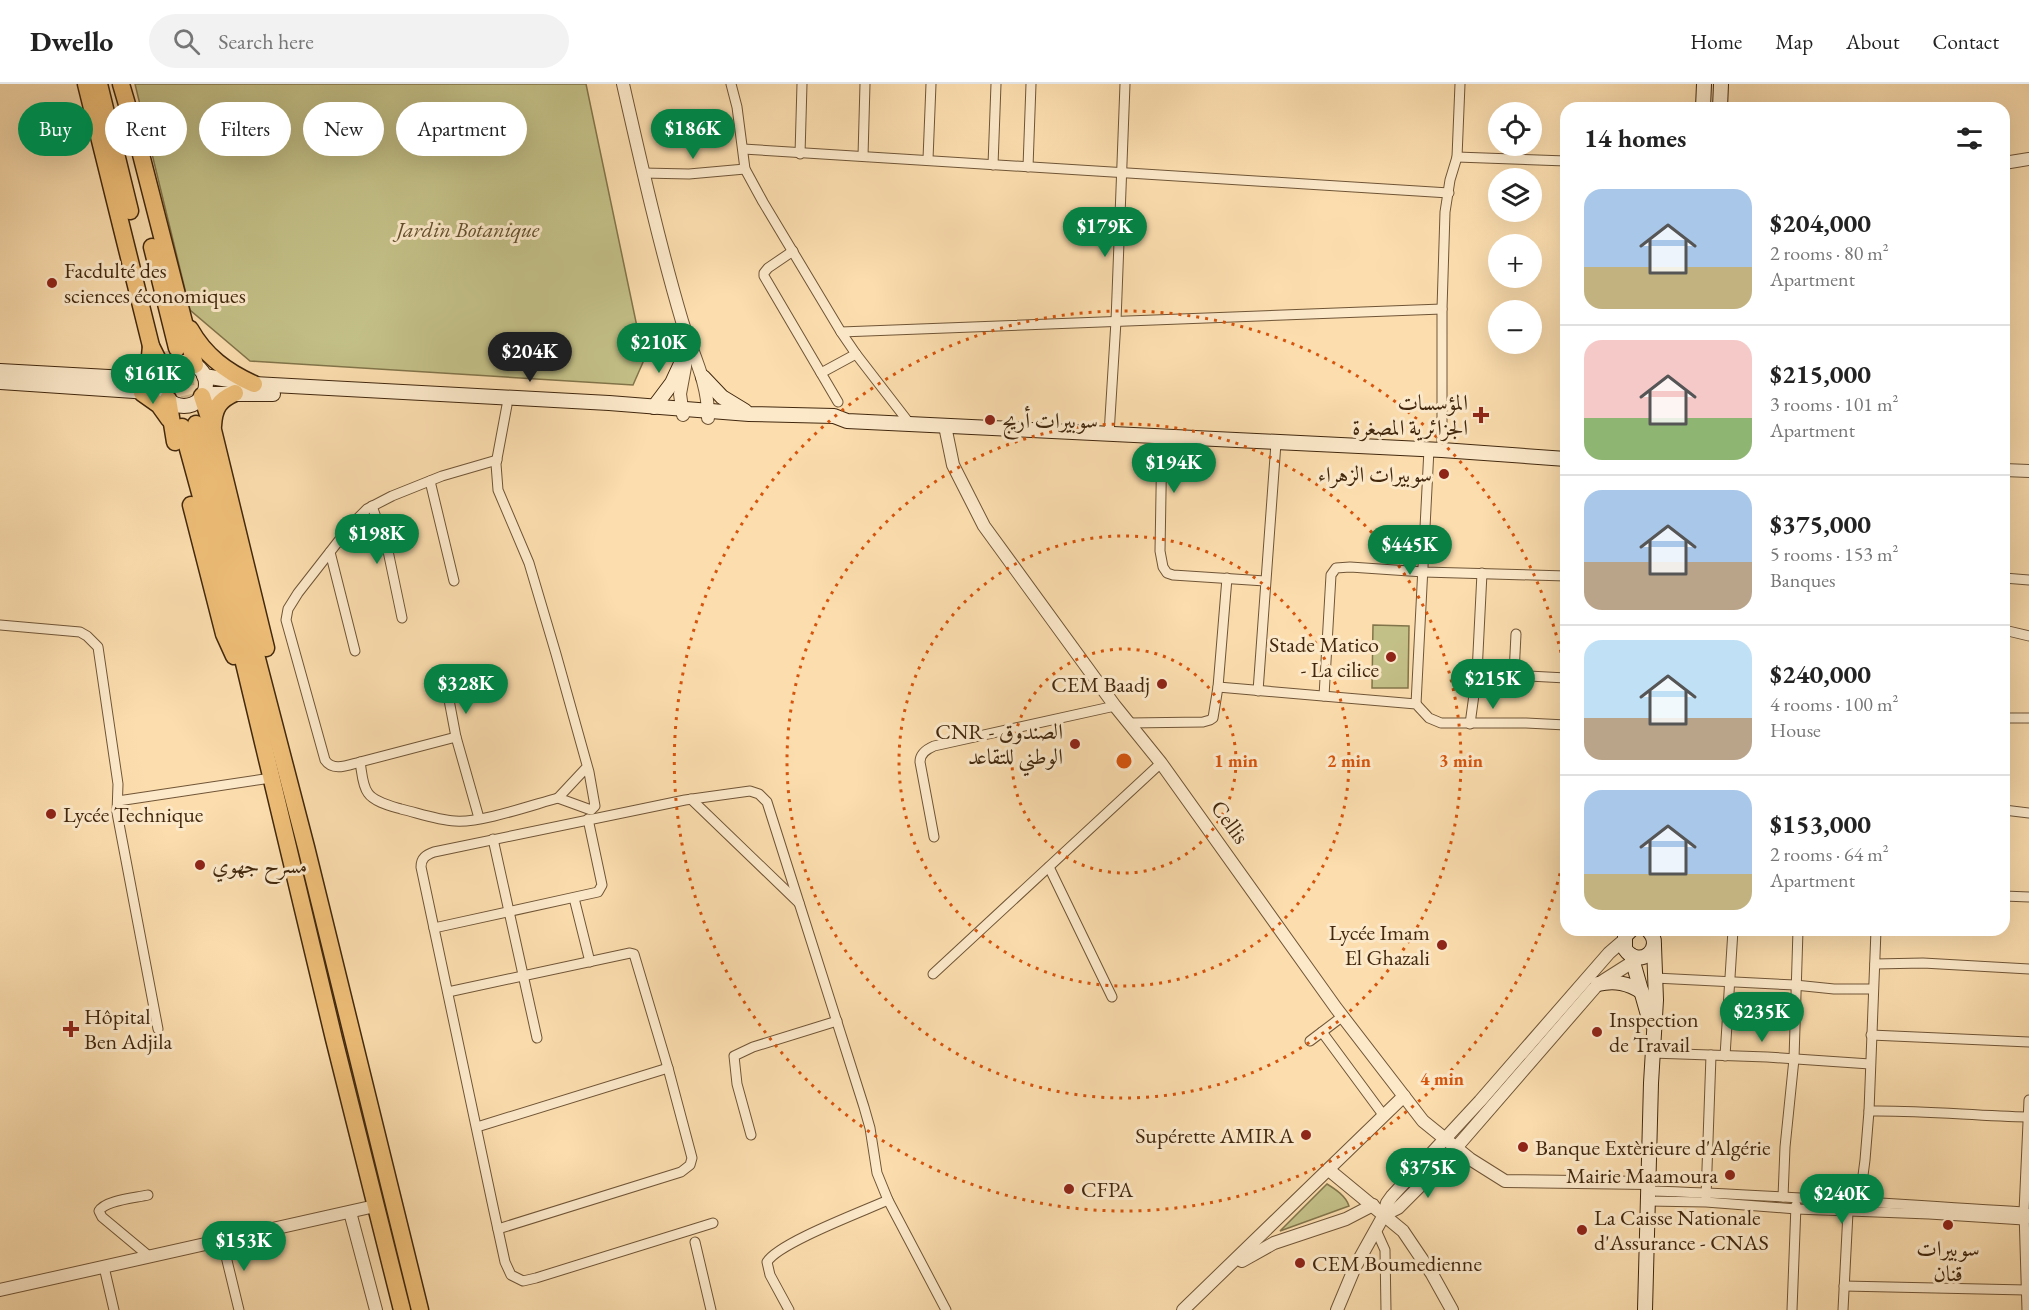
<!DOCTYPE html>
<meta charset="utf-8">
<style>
:root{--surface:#fff;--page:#f2f2f2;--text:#222;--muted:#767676;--line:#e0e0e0;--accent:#0b8043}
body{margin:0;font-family:"EB Garamond",Amiri,serif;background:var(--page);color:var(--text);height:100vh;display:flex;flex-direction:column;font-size:22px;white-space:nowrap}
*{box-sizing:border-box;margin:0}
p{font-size:20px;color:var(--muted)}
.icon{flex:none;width:33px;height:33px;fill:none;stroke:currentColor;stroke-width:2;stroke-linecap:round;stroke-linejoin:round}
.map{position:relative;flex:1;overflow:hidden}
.details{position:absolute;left:1560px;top:18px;width:450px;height:834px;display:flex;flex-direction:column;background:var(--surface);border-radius:18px;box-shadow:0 6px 24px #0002}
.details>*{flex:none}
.top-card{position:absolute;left:18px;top:18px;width:570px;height:54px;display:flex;gap:12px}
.tools{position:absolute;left:1488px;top:18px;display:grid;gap:12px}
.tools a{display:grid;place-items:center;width:54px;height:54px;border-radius:50%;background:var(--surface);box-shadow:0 6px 24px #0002;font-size:30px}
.price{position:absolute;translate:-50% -51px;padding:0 14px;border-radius:21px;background:var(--accent);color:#fff;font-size:20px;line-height:39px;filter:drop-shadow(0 2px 3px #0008)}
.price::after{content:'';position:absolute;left:50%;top:36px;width:18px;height:14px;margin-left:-9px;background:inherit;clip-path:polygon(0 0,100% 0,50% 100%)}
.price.on{background:#222;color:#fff}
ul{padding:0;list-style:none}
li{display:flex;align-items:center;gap:18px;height:150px;padding:0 24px}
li+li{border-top:2px solid var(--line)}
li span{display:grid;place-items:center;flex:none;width:168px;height:120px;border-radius:18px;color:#555}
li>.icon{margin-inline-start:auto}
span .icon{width:72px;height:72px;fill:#fffc;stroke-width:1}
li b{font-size:26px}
h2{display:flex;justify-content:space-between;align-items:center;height:72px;padding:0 24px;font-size:26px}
.chip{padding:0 21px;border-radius:27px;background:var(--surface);box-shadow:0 6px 24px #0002;font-size:21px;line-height:54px}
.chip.on{background:var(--accent);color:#fff}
header{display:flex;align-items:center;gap:36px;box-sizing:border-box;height:84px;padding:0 30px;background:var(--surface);border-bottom:2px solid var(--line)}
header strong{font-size:28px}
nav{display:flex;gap:33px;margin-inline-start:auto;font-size:21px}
.search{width:420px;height:54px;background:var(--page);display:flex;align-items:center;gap:15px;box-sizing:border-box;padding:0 21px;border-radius:33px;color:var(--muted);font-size:22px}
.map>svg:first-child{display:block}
.green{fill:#c3c087;stroke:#82744a;stroke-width:1.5}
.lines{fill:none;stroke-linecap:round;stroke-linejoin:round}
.trunk-tunnel{stroke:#d6b98e;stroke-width:16;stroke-dasharray:16 8;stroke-linecap:butt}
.minor-casing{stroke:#705536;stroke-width:11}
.tertiary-casing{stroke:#705536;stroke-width:14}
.secondary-casing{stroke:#42280e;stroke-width:16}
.trunk-casing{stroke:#42280e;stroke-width:19}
.minor{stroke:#fce9ca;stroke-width:9}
.tertiary{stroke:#fce9ca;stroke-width:12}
.secondary{stroke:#fce9ca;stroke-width:14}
.trunk{stroke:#eebe77;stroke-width:16}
.ring{fill:none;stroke:#d7540c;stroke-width:3;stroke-dasharray:3 6}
.poi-dot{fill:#8f2418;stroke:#fce9ca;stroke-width:2}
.labels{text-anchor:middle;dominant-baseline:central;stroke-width:6;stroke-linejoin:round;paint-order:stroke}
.park-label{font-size:22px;font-style:italic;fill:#624e2c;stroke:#fce9ca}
.poi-label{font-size:22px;fill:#42280e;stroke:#fce9ca;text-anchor:start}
.street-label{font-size:22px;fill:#42280e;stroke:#fce9ca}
.centre{fill:#d7540c;stroke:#fce9ca;stroke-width:3}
.ring-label{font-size:18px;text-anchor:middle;font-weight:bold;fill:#d7540c;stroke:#fce9ca;stroke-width:6;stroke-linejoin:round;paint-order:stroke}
</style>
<header>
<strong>Dwello</strong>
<div class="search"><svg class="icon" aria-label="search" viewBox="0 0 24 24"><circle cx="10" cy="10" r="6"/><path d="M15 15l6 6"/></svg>Search here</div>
<nav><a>Home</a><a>Map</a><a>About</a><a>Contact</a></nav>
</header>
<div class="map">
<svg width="2029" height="1226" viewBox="0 0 2029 1226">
<rect width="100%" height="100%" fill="#fbddae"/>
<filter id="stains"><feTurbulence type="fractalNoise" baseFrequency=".00333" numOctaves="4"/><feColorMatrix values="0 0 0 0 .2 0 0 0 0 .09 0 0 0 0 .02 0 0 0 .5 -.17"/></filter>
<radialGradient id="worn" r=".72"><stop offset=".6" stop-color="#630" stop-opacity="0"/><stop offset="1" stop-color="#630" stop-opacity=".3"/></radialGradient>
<g class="green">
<polygon points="135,0 586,0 644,276 633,301 250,277 190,226"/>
<polygon points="1373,541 1409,542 1408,604 1372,604"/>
<path d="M1327,1100C1335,1105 1346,1112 1349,1122L1280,1147Z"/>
</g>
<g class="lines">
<g class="trunk-tunnel">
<polyline points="177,264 196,340"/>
<polyline points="163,268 182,343"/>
</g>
<defs>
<g id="minor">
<polyline points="731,0 737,23 745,85 763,118 841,248 856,270 910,340"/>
<polyline points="743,65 1449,109"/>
<polyline points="800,70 802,0"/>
<polyline points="863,72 865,0"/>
<polyline points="1457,73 1566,77"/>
<polyline points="928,75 931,0"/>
<polyline points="993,81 996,0"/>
<polyline points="1028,83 1031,0"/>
<polyline points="643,89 689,90 745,85"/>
<polyline points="793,167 768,184 764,189 764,192 838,318"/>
<polyline points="841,248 1442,225"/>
<polyline points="821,289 856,270"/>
<polyline points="507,321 496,380 498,406 529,479 556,570 589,688 595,722 591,726 558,714 587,683"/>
<polyline points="1109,350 1116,237 1125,0"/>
<polyline points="1162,352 1160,467 1163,483 1167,489 1173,491 1265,497"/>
<polyline points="1442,366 1442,225 1445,128 1450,96 1457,73 1460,0"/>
<path d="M497,376L442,392L392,412L367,425L351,441L298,509L288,525L286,536L325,676C333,688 348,681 360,678C362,688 362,701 368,709C374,718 391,722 401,725C418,729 437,736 455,737C481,739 532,721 558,714"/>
<polyline points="430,397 454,497"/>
<polyline points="372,422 388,467 402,534"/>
<polyline points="330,468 355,567"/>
<polyline points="2004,494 2029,496"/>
<polyline points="0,541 80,548 87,552 98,563 118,700 117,729 158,945"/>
<polyline points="2004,546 2029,552"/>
<polyline points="1477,589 1566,594"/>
<polyline points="1514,590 1516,550"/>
<polyline points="1218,603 1416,620 1429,634 1441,639 1526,639 1566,641"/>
<polyline points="1258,607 1276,359"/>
<polyline points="1324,612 1331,491 1336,484 1350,483 1424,488 1566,492"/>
<polyline points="449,616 456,653"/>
<polyline points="1416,620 1429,365"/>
<polyline points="2004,634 2029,634"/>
<polyline points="1130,639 1203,638 1210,636 1213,634 1218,603 1227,494"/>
<polyline points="1470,640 1477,589 1482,489"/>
<polyline points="360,678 456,653 479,734"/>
<polyline points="691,715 799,819"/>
<polyline points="118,717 271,694"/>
<polyline points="2004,726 2029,729"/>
<path d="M934,753L920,678C920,669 927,665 934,662L1115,622"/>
<polyline points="493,755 537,954"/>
<polyline points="1049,783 1112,913"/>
<polyline points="2004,812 2029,813"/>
<polyline points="574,814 590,878"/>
<polyline points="434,844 598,808 602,801 588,735"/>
<polyline points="1875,880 1923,879 2029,885"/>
<polyline points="933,890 1161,679"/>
<polyline points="1655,894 1795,901 1834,905 1873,905"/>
<polyline points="448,908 630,869 634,870 668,984 692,1074 690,1081 681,1088 498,1145"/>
<polyline points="1322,948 1384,1032"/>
<polyline points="1871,951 2029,958"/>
<polyline points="1310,957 1343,932"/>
<polyline points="1652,969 1767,973 1870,980"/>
<polyline points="1725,972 1733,846"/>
<path d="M1869,1027C1922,1026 1975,1032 2028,1033"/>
<polyline points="477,1043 668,984"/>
<polyline points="751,1051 737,1000 734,972 753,963 837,937"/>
<path d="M1648,1107C1773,1110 1898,1121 2024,1128L2029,1130"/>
<path d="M148,1111C135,1114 105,1116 99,1127L102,1133L150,1173"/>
<polyline points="1706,1113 1711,971"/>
<polyline points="1783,1113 1785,1063 1794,975 1798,846"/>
<polyline points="1648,1117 1706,1118 1796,1125 1929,1130 2024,1136 2029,1134"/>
<polyline points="1859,1122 1865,1076 1869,1027 1876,846"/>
<path d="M713,1139L536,1194L523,1197L511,1191L505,1178L492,1118L421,783C421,774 426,771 434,768L685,716L750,707L759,710L767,718L864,1023L870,1044L877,1089L888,1116L946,1226"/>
<polyline points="1376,1146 1385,1166 1386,1226"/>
<polyline points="222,1156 239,1226"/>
<polyline points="695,1158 711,1226"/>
<polyline points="104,1183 114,1226"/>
<polyline points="1844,1202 2026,1206"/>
<path d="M789,1226L770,1191L767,1178C778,1159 864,1127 888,1116"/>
<polyline points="1792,1226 1796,1121"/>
<polyline points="1843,1226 1848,1128"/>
<polyline points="2027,1226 2024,1128 2029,1016"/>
</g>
<g id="tertiary">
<path d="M623,0C641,79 659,159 682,237C692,269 709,299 708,334"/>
<polyline points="2004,79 2029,75"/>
<polyline points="683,331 680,310 685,283 685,271"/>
<polyline points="945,342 953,381 984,442 1115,622 1161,679 1336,924 1423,1037 1470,1075 1505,1097 1648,1099"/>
<polyline points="2004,386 2029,387"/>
<polyline points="1329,1086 1403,1147 1432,1190 1452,1226"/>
<polyline points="350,1128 376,1226"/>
<polyline points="1384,1131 1398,1124 1442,1080 1598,900 1639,874"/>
<polyline points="1242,1177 1274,1159 1346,1135 1373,1121"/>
<polyline points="0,1206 375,1122"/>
<polyline points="1183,1226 1404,1012"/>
<polyline points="1337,1226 1355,1183 1384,1131 1387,1119 1392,1112 1480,1017 1609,869 1624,856"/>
</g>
<g id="secondary">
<polyline points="1703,24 1704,0"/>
<polyline points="1720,24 1721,0"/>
<circle cx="184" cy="300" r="22"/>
<polyline points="0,287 163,296"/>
<polyline points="204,292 254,300 609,319 749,330 834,332 847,337 1442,366 1566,375"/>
<polyline points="703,293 722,313 745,327"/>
<polyline points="0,298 164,309"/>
<polyline points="203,310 273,310"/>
<polyline points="654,323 672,299 685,271"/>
<path d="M1631,846L1625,852V865C1639,886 1666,864 1648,846"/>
<polyline points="1631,871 1650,938"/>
<path d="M1598,900C1615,896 1628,899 1642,908"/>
<polyline points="1645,1226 1651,999 1656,916 1654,862"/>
</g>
<g id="trunk">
<polyline points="86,0 151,262 165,290"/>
<polyline points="99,0 130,127"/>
<polyline points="121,0 136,51 195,281"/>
<polyline points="152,163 177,264"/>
<path d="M190,245C205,272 227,288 254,300"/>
<polyline points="140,294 149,282 151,262"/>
<polyline points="142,309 159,321 169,335"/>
<polyline points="202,312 213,346 266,564"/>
<polyline points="168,315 175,358"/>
<polyline points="196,340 306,763 420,1226"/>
<path d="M213,342C214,324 219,316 235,309"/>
<polyline points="182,343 227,508 334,955 402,1226"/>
<polyline points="191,421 224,550 234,572"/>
</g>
</defs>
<use href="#minor" class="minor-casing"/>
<use href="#tertiary" class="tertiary-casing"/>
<use href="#secondary" class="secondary-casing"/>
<use href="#trunk" class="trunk-casing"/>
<use href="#minor" class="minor"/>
<use href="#tertiary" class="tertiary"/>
<use href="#secondary" class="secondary"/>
<use href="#trunk" class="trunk"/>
</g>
<g class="ring">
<circle cx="1124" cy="677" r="112"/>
<circle cx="1124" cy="677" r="225"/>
<circle cx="1124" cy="677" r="337"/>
<path d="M1566 763A450 450 0 1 1 1566 591"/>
</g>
<g class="poi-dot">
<circle cx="52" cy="199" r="6"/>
<path d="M1478 322h6v6h6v6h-6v6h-6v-6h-6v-6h6z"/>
<circle cx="990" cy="336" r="6"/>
<circle cx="1444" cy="390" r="6"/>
<circle cx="1391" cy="573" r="6"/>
<circle cx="1162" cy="600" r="6"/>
<circle cx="1075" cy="660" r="6"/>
<circle cx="51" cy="730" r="6"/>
<circle cx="200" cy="781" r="6"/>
<circle cx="1442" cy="861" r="6"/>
<path d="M68 936h6v6h6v6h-6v6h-6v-6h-6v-6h6z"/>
<circle cx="1597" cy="948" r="6"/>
<circle cx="1306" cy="1051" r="6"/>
<circle cx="1523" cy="1063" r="6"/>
<circle cx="1730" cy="1091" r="6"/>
<circle cx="1069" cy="1105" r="6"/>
<circle cx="1948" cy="1141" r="6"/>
<circle cx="1582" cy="1146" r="6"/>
<circle cx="1300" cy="1179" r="6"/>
</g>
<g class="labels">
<g class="park-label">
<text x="468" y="145">Jardin Botanique</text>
</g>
<g class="poi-label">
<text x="64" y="186">Facdulté des<tspan x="64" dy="25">sciences économiques</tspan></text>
<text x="1468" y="318" text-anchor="end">المؤسسات<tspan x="1468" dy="25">الجزائرية المصغرة</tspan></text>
<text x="1002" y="336">سوبيرات أريج</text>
<text x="1432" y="390" text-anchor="end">سوبيرات الزهراء</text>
<text x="1379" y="560" text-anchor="end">Stade Matico<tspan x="1379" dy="25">- La cilice</tspan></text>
<text x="1150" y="600" text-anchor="end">CEM Baadj</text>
<text x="1063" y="647" text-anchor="end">CNR - الصندوق<tspan x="1063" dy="25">الوطني للتقاعد</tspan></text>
<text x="63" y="730">Lycée Technique</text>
<text x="212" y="781">مسرح جهوي</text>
<text x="1430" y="848" text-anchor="end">Lycée Imam<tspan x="1430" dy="25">El Ghazali</tspan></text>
<text x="84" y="932">Hôpital<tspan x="84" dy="25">Ben Adjila</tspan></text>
<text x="1609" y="935">Inspection<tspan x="1609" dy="25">de Travail</tspan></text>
<text x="1294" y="1051" text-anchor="end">Supérette AMIRA</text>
<text x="1535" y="1063">Banque Extèrieure d'Algérie</text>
<text x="1718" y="1091" text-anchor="end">Mairie Maamoura</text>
<text x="1081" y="1105">CFPA</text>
<text x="1594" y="1133">La Caisse Nationale<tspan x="1594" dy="25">d'Assurance - CNAS</tspan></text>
<text x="1948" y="1164" text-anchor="middle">سوبيرات<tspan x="1948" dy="25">قنان</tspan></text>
<text x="1312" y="1179">CEM Boumedienne</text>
</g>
<g class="street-label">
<text transform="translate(1230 738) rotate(54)">Cellis</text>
</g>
</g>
<circle cx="1124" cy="677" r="9" class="centre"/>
<g class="ring-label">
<text x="1236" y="683">1 min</text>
<text x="1349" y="683">2 min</text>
<text x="1461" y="683">3 min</text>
<text x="1442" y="1001">4 min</text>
</g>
<rect width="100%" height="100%" filter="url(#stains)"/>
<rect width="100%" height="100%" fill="url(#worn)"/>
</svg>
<div class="tools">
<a><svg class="icon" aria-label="locate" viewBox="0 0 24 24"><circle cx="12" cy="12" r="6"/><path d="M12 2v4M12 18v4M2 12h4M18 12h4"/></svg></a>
<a><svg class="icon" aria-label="layers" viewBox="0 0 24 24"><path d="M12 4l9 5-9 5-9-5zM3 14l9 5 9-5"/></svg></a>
<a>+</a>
<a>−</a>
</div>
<b class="price" style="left:693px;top:76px">$186K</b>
<b class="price" style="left:1105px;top:174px">$179K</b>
<b class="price" style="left:659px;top:290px">$210K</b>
<b class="price on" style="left:530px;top:299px">$204K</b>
<b class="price" style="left:153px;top:321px">$161K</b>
<b class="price" style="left:1174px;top:410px">$194K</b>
<b class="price" style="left:377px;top:481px">$198K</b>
<b class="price" style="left:1410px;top:492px">$445K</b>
<b class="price" style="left:1493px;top:626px">$215K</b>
<b class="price" style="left:466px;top:631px">$328K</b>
<b class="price" style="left:1762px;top:959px">$235K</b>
<b class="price" style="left:1428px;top:1115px">$375K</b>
<b class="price" style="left:1842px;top:1141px">$240K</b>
<b class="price" style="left:244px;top:1188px">$153K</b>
<div class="top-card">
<a class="chip on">Buy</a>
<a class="chip">Rent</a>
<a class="chip">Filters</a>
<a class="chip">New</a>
<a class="chip">Apartment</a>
</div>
<section class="details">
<h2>14 homes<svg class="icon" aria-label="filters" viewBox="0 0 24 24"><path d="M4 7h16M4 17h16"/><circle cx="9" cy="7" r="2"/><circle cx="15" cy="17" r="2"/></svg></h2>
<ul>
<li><span style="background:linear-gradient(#a9c7e8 65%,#c2b280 0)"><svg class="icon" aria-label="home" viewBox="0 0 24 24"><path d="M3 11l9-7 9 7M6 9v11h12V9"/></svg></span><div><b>$204,000</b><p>2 rooms · 80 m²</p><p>Apartment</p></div></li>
<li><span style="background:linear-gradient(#f6c9c9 65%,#8fb573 0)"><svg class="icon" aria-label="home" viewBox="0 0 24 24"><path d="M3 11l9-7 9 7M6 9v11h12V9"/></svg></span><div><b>$215,000</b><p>3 rooms · 101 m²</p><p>Apartment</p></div></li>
<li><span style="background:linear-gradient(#a9c7e8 60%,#b9a48a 0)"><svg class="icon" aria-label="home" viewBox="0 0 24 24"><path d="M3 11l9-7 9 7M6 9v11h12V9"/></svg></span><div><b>$375,000</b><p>5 rooms · 153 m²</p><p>Banques</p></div></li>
<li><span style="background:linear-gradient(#bfe0f5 65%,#b9a48a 0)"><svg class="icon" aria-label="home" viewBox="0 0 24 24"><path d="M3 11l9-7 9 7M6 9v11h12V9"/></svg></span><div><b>$240,000</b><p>4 rooms · 100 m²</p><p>House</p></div></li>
<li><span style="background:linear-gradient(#a9c7e8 70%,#c2b280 0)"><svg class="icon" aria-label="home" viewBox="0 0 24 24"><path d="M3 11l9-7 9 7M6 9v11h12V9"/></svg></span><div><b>$153,000</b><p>2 rooms · 64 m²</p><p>Apartment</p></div></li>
</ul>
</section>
</div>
